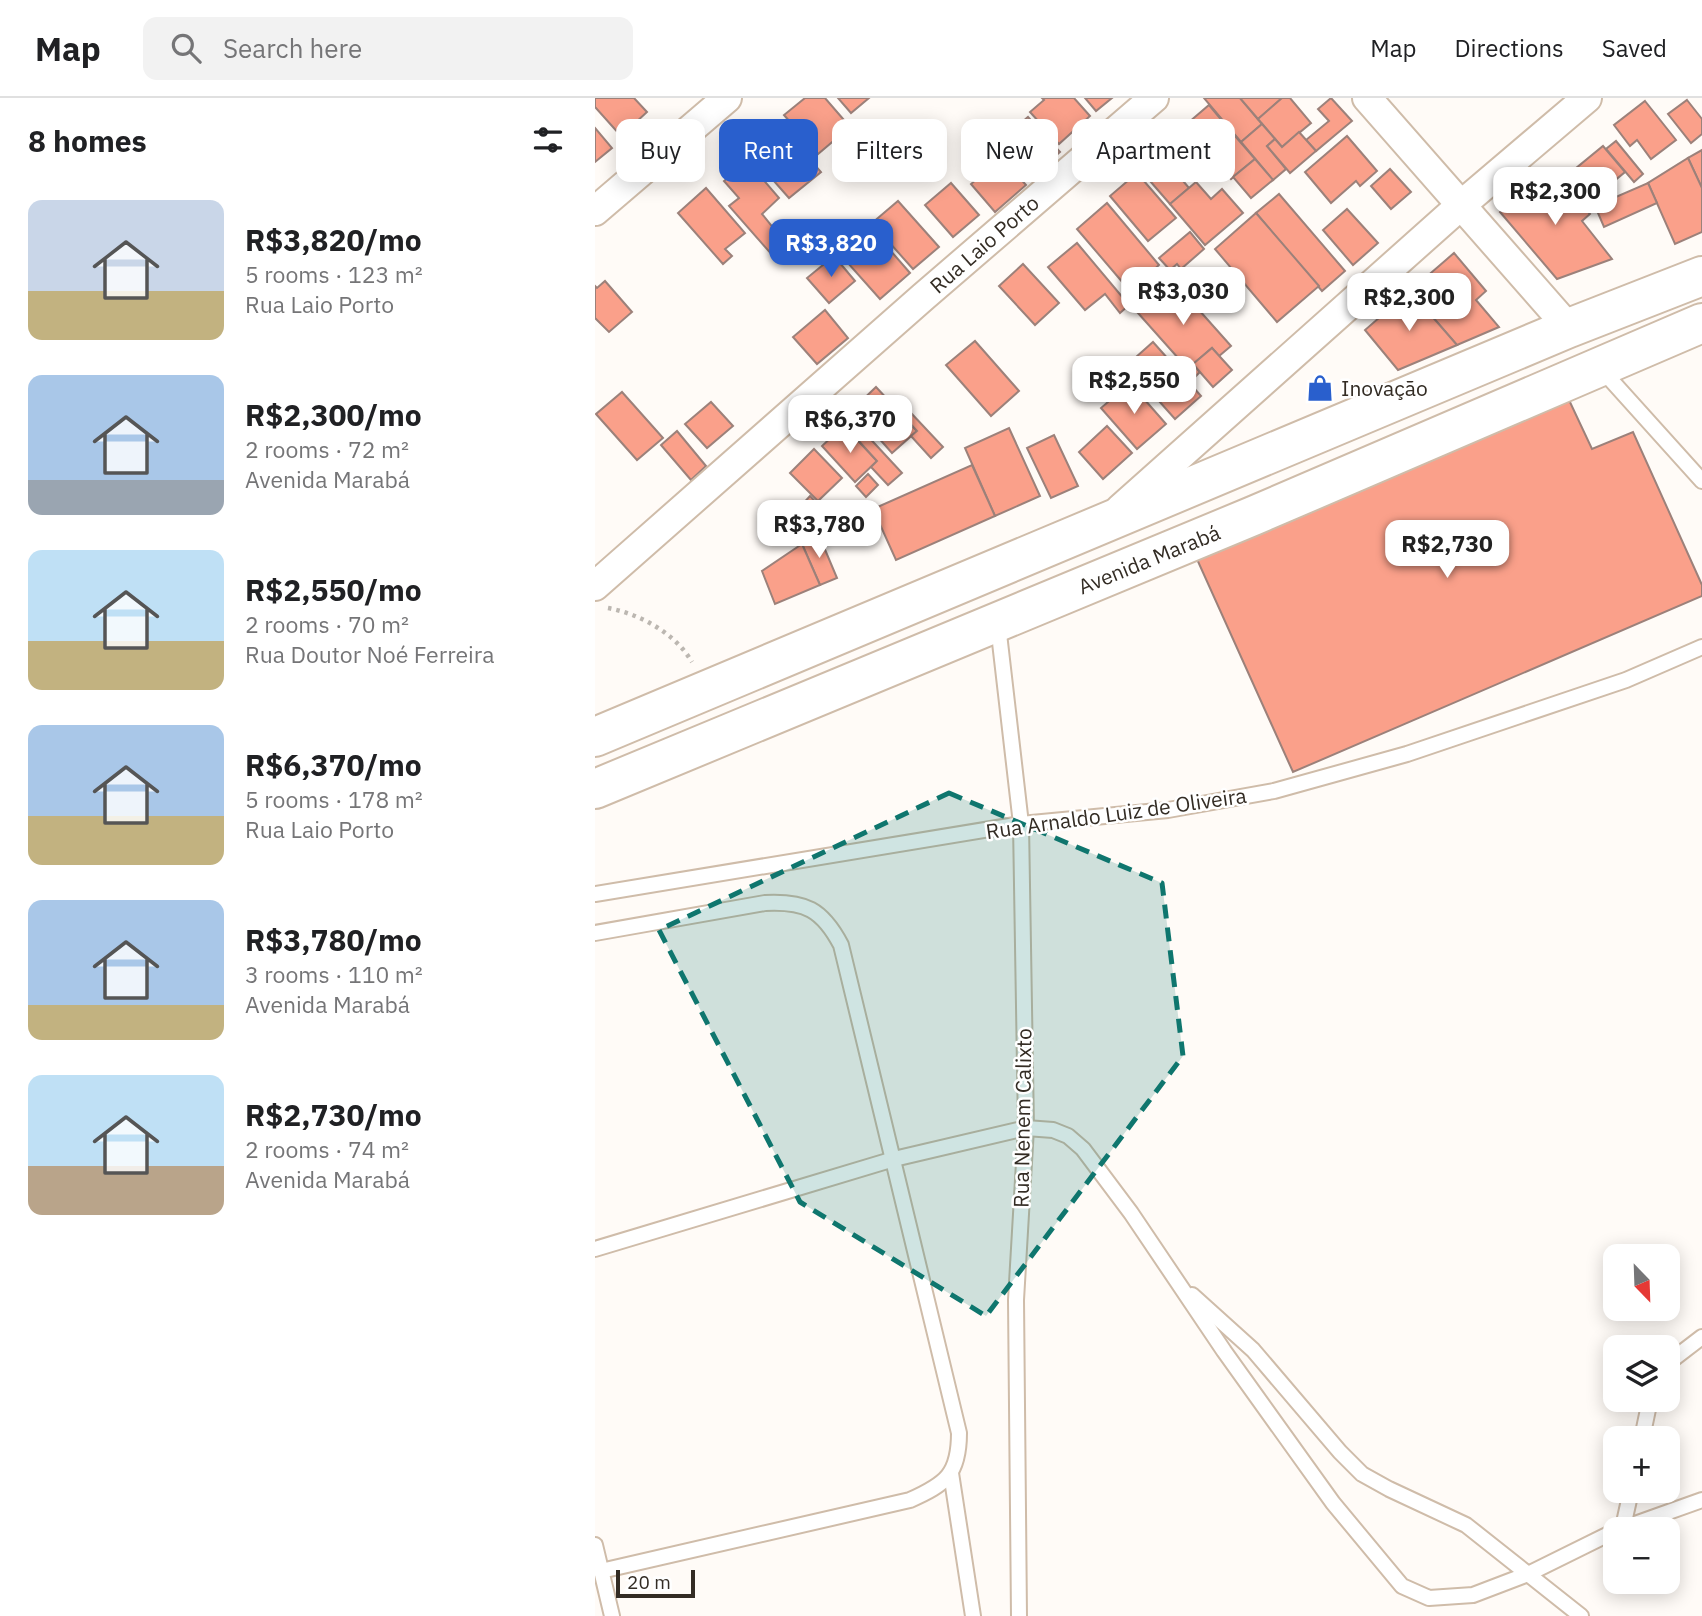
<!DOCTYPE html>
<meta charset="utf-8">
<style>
:root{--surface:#fff;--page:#f2f2f2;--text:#202124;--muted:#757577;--line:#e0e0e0;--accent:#295fcd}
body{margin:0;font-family:"IBM Plex Sans",sans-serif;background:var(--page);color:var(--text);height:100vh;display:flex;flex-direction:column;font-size:26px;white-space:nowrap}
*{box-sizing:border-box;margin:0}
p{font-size:23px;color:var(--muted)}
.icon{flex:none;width:38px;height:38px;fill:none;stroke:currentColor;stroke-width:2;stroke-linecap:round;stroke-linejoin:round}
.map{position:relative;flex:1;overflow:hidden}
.details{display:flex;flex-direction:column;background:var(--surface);width:595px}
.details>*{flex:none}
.top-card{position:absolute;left:21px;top:21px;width:665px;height:63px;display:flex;gap:14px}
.needle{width:46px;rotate:157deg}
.controls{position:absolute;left:1008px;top:1146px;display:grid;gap:14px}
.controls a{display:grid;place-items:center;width:77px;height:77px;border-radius:14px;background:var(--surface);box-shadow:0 4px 18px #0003;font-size:35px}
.scale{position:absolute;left:21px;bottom:18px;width:79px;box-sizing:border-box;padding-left:7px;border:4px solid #332c24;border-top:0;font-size:19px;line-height:24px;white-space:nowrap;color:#332c24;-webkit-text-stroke:5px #fff;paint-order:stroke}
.price{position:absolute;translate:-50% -60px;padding:0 16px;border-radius:14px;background:#fff;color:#222;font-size:23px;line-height:46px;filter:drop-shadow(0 2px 4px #0008)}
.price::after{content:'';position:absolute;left:50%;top:42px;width:21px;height:16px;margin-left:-10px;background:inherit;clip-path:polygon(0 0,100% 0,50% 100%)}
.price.on{background:var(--accent);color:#fff}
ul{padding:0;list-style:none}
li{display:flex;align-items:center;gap:21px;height:175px;padding:0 28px}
li span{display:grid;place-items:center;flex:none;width:196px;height:140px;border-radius:14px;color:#555}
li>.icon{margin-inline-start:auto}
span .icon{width:84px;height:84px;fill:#fffc;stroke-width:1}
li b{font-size:30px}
h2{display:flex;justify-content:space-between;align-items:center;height:84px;padding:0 28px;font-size:30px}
.tag{padding:0 24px;border-radius:14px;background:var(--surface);box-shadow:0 4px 18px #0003;font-size:24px;line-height:63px}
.tag.on{background:var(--accent);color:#fff}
header{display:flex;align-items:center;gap:42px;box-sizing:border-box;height:98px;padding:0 35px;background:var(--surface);border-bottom:2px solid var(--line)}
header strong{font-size:33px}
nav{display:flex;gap:38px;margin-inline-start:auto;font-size:24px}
.search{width:490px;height:63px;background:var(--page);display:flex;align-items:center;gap:18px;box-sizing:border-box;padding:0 24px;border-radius:14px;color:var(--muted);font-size:26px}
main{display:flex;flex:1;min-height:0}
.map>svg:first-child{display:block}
.building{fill:#faa08a;stroke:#9c817a;stroke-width:2}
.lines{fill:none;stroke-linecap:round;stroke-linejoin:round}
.service-casing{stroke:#cfbca9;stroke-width:18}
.minor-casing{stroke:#cfbca9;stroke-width:32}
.primary-casing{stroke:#cfbca9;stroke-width:42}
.path{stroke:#bcb7b1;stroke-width:4.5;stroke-dasharray:3.5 5;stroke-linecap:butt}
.service{stroke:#fff;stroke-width:14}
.minor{stroke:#fff;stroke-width:28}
.primary{stroke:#fff;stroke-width:38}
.marked{fill:#0f766e;fill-opacity:0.2;stroke:#0f766e;stroke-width:5;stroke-dasharray:14 9;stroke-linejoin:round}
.labels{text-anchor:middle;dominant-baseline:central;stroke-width:5;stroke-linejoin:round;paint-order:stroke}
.street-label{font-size:21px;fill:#332c24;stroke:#fff}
.poi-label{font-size:21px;fill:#332c24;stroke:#fff;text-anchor:start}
</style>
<header>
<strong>Map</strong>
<div class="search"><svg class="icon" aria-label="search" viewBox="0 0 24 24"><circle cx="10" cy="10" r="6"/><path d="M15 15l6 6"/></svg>Search here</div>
<nav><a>Map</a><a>Directions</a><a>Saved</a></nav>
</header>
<main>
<section class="details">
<h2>8 homes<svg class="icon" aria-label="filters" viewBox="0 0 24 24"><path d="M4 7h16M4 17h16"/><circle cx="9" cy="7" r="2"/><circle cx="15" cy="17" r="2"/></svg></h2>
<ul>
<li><span style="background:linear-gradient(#c9d6e8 65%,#c2b280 0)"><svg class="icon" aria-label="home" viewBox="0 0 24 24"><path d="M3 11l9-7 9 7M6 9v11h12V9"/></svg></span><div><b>R$3,820/mo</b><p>5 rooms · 123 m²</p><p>Rua Laio Porto</p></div></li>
<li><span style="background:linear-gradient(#a9c7e8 75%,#9aa5b1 0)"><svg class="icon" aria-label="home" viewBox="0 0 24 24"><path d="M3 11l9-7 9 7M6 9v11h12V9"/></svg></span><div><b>R$2,300/mo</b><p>2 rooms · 72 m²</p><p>Avenida Marabá</p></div></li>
<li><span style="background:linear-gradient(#bfe0f5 65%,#c2b280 0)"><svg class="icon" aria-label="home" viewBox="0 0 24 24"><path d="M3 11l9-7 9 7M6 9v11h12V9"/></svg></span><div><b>R$2,550/mo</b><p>2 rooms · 70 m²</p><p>Rua Doutor Noé Ferreira</p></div></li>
<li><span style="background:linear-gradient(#a9c7e8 65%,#c2b280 0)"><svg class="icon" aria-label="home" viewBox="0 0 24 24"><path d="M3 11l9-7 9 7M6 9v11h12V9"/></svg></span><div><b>R$6,370/mo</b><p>5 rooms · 178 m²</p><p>Rua Laio Porto</p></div></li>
<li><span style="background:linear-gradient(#a9c7e8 75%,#c2b280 0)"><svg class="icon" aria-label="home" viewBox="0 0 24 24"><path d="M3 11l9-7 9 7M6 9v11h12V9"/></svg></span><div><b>R$3,780/mo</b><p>3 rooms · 110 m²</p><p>Avenida Marabá</p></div></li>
<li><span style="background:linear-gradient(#bfe0f5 65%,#b9a48a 0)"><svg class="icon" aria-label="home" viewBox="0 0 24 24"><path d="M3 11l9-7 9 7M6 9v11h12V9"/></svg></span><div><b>R$2,730/mo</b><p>2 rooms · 74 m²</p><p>Avenida Marabá</p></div></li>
</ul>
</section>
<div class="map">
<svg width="1107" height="1518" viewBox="0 0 1107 1518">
<rect width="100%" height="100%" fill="#fffbf7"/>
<g class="building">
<polygon points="0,0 39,0 52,14 26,38 0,9"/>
<polygon points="210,0 230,0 255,29 223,56 189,17"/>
<polygon points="243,0 274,0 256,15"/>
<polygon points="447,0 479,0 495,18 464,46 435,14 449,2"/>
<polygon points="490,0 517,0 501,13"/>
<polygon points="609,0 645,0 667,26 646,44"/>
<polygon points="645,0 687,0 663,21"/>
<polygon points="687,0 695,0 716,25 687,49 663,21"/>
<polygon points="736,0 757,23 721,53 711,42 734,23 723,11"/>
<polygon points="1092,2 1107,21 1107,36 1096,45 1073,16"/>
<polygon points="1050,3 1081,42 1056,61 1042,42 1035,48 1019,27"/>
<polygon points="614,7 634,31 607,54 587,30"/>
<polygon points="433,19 465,54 433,82 420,67 429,58 411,38"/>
<polygon points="667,26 680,41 672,48 691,71 678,82 646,44"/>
<polygon points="187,29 226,74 194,100 155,56"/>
<polygon points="0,30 17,50 0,64"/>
<polygon points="634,31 660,61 636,81 611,51"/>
<polygon points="704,34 721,53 695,75 672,48 680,41 687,49"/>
<polygon points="752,38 782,73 765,88 761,83 736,105 710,74"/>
<polygon points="1021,43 1048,76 1039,84 1011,51"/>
<polygon points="1008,48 1030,74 1002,97 980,71"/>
<polygon points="561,51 594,90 575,106 542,68"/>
<polygon points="1107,52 1107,90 1093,60"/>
<polygon points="407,60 431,87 400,114 376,86"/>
<polygon points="1093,60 1107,90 1107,134 1080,146 1053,85"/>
<polygon points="660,61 678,82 656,100 638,79"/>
<polygon points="152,63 184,100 167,116 184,137 181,142 189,150 179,159 134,108 144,100 129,83"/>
<polygon points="795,71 816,94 796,111 776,88"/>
<polygon points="956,71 995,116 987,123 1017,161 962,181 905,114"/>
<polygon points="542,75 581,120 553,143 515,98"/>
<polygon points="601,84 616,101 627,91 648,115 610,147 575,106"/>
<polygon points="356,85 384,117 358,139 330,107"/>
<polygon points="1053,85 1062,105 1009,129 1000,108"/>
<polygon points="111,90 150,135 130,151 137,158 128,166 83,115"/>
<polygon points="684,96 750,173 727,193 661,115"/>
<polygon points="303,103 344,149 318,171 277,125"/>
<polygon points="512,105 564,167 553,177 548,171 529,186 482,131"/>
<polygon points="752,111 783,145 758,167 728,132"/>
<polygon points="661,115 724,188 682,224 620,151"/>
<polygon points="275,129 315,175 285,201 244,155"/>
<polygon points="595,134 609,151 586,171 582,166 575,172 564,160"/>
<polygon points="482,145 534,207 525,215 510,196 490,212 453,169"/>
<polygon points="859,155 891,193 881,202 904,229 862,247 815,193"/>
<polygon points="239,158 260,183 234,205 212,180"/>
<polygon points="428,166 464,205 440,227 404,188"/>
<polygon points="10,183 37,214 14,234 0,220 0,188 2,190"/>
<polygon points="579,184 636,248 624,258 617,250 598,266 605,274 600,279 543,215"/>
<polygon points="815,193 862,247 803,272 770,232"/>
<polygon points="230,212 253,240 222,266 198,239"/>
<polygon points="380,243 424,293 396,318 351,267"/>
<polygon points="558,244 606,298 580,321 532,267"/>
<polygon points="617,250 637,272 618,289 598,266"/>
<polygon points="535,285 571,326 542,351 506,310"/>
<polygon points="281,289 322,333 297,355 258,311"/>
<polygon points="27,294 68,340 42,362 1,316"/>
<polygon points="974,302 997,351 1038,334 1107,487 1107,498 698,674 601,459"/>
<polygon points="116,304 138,328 112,350 90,326"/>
<polygon points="316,315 348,349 336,360 316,338 322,333 310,320"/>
<polygon points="257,321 268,333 261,340 253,332 244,341 240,336"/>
<polygon points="512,328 537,355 508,381 484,354"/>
<polygon points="414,330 445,398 400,418 370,350"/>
<polygon points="253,332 282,363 260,384 227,348 240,336 244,341"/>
<polygon points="82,333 111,368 96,382 66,347"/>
<polygon points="268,333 307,375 293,387 276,369 282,363 261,340"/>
<polygon points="459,337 483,388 456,400 432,350"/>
<polygon points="219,351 247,380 223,403 195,375"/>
<polygon points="377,367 400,418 301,462 278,411"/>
<polygon points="273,376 283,387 271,399 261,388"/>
<polygon points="215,398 232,416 222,426 205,409"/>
<polygon points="223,435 242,480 225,487 207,446"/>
<polygon points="207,446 225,487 180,506 167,473"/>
</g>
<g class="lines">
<defs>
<g id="service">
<polyline points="1007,272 1107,383"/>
<polyline points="403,527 426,726 431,1030 421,1202 424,1518"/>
<polyline points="0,796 426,726 573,712 679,693 812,656 1031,582 1107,549"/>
<path d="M0,835L170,805C210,803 227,811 246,847L364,1335C364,1376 351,1386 315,1402L6,1473"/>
<polyline points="0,1151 299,1061 431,1030 458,1032 473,1038 488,1051 536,1115 629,1253 738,1405 807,1488 834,1500 878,1497 933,1476 1020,1433"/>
<polyline points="597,1197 658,1252 745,1354 767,1376 794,1391 871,1427 986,1518"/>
<polyline points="1073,1265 1107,1239"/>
<polyline points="1047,1340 1055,1302"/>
<polyline points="356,1375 378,1518"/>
<polyline points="1028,1429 1036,1393"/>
<polyline points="1023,1432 1107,1402"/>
<polyline points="0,1447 17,1518"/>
</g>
<g id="minor">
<polyline points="772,0 974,230"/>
<polyline points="0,113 132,0"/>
<polyline points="525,411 865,108 992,0"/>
<polyline points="0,488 328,199 559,0"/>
</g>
<g id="primary">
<polyline points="0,639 974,230 1107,178"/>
<polyline points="0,691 658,418 1107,225"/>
</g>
</defs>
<use href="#service" class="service-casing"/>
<use href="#minor" class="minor-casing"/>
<use href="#primary" class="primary-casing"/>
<path class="path" d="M13,510C45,516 80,535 97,564"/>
<use href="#service" class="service"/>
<use href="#minor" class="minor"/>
<use href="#primary" class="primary"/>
</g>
<path class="marked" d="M354,695L567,785L588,958L391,1218L205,1104L64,832Z"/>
<defs>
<symbol id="shop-bare" viewBox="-9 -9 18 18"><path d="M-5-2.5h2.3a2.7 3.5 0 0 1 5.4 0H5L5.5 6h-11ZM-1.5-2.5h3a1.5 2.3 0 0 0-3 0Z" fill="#295fcd" stroke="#fff" stroke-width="2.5" paint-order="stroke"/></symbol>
</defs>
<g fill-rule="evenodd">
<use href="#shop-bare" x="706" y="271" width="38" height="38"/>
</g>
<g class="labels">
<g class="street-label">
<text transform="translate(389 146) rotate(-41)">Rua Laio Porto</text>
<text transform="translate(554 461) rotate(-22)">Avenida Marabá</text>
<text transform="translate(521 715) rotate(-8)">Rua Arnaldo Luiz de Oliveira</text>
<text transform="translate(427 1020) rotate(-89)">Rua Nenem Calixto</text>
</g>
<g class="poi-label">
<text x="746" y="290">Inovação</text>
</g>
</g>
</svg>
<div class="controls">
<a><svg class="needle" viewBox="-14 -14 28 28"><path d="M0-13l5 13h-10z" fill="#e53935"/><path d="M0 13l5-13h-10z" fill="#757577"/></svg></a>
<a><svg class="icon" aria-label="layers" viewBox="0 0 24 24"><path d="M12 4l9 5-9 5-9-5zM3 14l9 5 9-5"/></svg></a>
<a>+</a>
<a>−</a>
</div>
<div class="scale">20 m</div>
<b class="price" style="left:960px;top:129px">R$2,300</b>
<b class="price on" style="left:236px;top:181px">R$3,820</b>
<b class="price" style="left:588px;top:229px">R$3,030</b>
<b class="price" style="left:814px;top:235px">R$2,300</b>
<b class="price" style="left:539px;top:318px">R$2,550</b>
<b class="price" style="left:255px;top:357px">R$6,370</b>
<b class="price" style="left:224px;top:462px">R$3,780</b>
<b class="price" style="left:852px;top:482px">R$2,730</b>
<div class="top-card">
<a class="tag">Buy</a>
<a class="tag on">Rent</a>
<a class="tag">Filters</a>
<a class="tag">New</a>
<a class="tag">Apartment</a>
</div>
</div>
</main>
